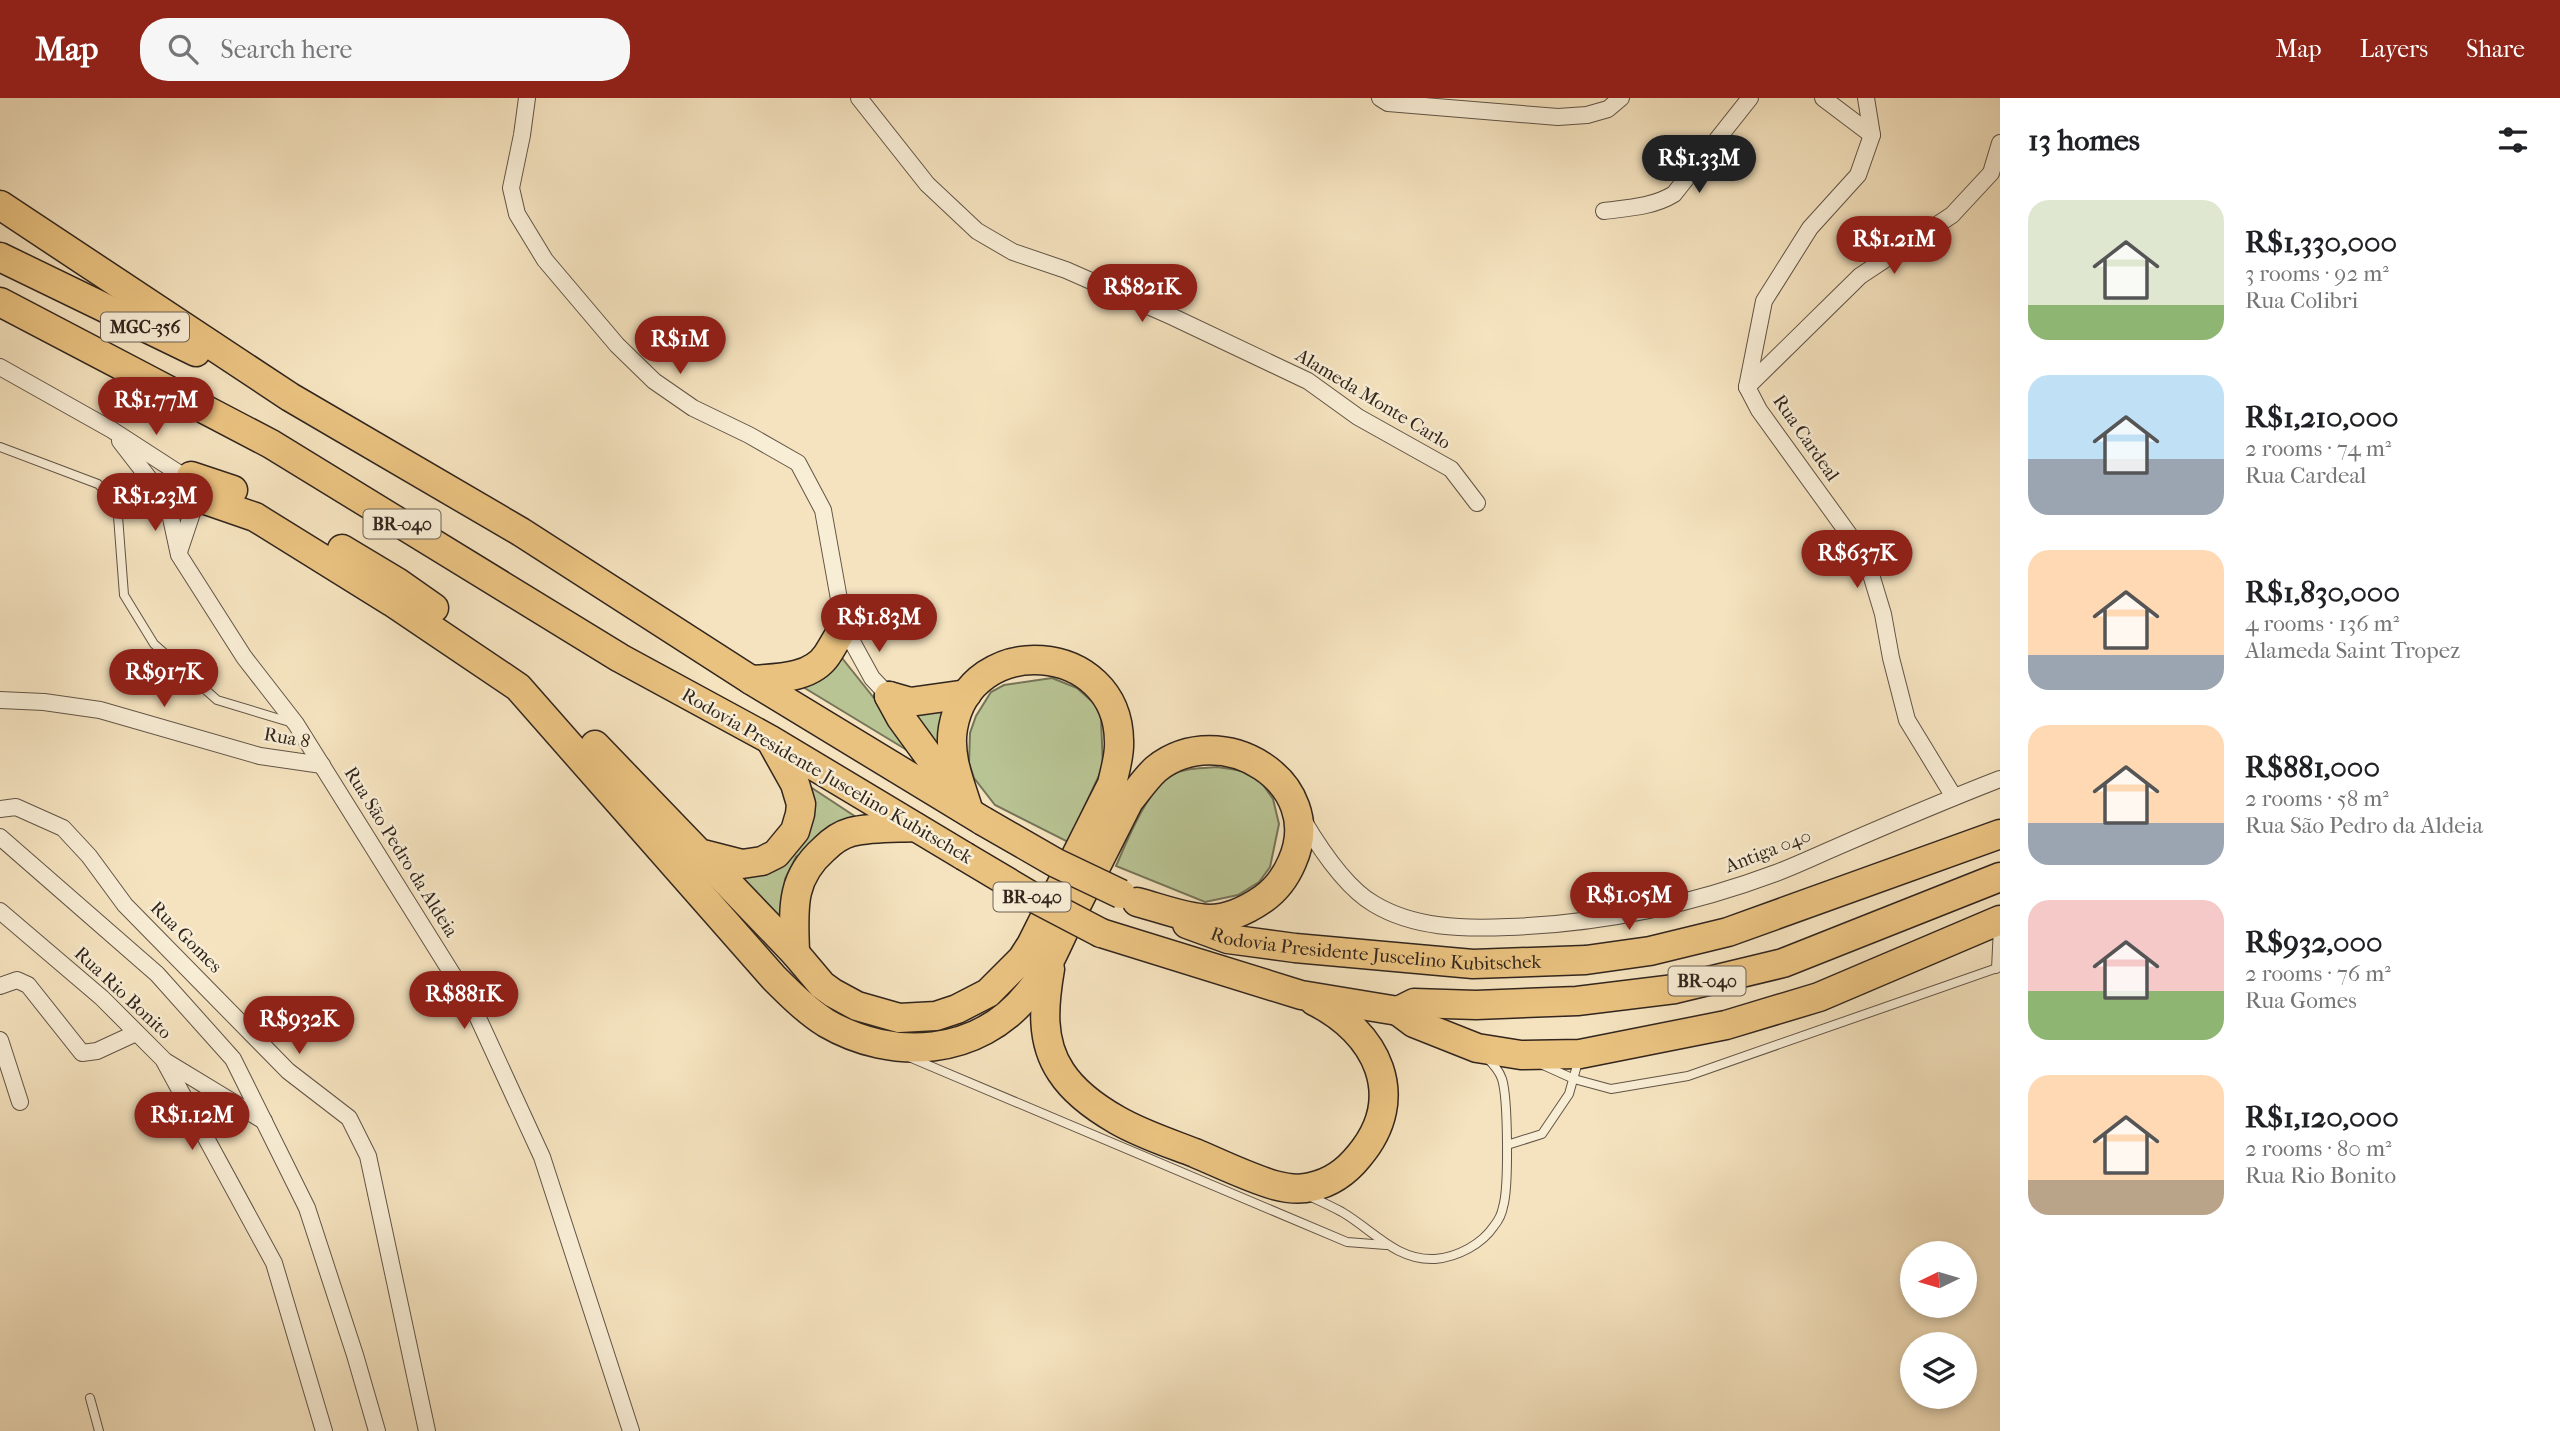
<!DOCTYPE html>
<meta charset="utf-8">
<style>
:root{--surface:#fff;--page:#f6f6f6;--text:#202124;--muted:#757577;--accent:#8f2418}
body{margin:0;font-family:"IM FELL French Canon",serif;background:var(--page);color:var(--text);height:100vh;display:flex;flex-direction:column;font-size:26px;white-space:nowrap}
*{box-sizing:border-box;margin:0}
p{font-size:23px;color:var(--muted)}
.icon{flex:none;width:38px;height:38px;fill:none;stroke:currentColor;stroke-width:2;stroke-linecap:round;stroke-linejoin:round}
.map{position:relative;flex:1;overflow:hidden}
.panel{display:flex;flex-direction:column;background:var(--surface);width:560px}
.panel>*{flex:none}
.needle{width:46px;rotate:265deg}
.tools{position:absolute;left:1900px;top:1143px;display:grid;gap:14px}
.tools a{display:grid;place-items:center;width:77px;height:77px;border-radius:50%;background:var(--surface);box-shadow:0 4px 10px #0003;font-size:35px}
.price{position:absolute;translate:-50% -60px;padding:0 16px;border-radius:24px;background:var(--accent);color:#fff;font-size:23px;line-height:46px;filter:drop-shadow(0 2px 4px #0008)}
.price::after{content:'';position:absolute;left:50%;top:42px;width:21px;height:16px;margin-left:-10px;background:inherit;clip-path:polygon(0 0,100% 0,50% 100%)}
.price.selected{background:#222;color:#fff}
ul{padding:0;list-style:none}
li{display:flex;align-items:center;gap:21px;height:175px;padding:0 28px}
li span{display:grid;place-items:center;flex:none;width:196px;height:140px;border-radius:21px;color:#555}
li>.icon{margin-inline-start:auto}
span .icon{width:84px;height:84px;fill:#fffc;stroke-width:1}
li b{font-size:30px}
h2{display:flex;justify-content:space-between;align-items:center;height:84px;padding:0 28px;font-size:30px}
header{display:flex;align-items:center;gap:42px;box-sizing:border-box;height:98px;padding:0 35px;background:var(--accent);color:#fff}
header strong{font-size:33px}
nav{display:flex;gap:38px;margin-inline-start:auto;font-size:24px}
.search{width:490px;height:63px;background:var(--page);display:flex;align-items:center;gap:18px;box-sizing:border-box;padding:0 24px;border-radius:28px;color:var(--muted);font-size:26px}
main{display:flex;flex:1;min-height:0}
.map>svg:first-child{display:block}
.green{fill:#b9c494;stroke:#757458;stroke-width:2}
.lines{fill:none;stroke-linecap:round;stroke-linejoin:round}
.service-casing{stroke:#625446;stroke-width:10}
.minor-casing{stroke:#625446;stroke-width:18}
.motorway-casing{stroke:#31251d;stroke-width:31}
.service{stroke:#f8edd5;stroke-width:8}
.minor{stroke:#f8edd5;stroke-width:16}
.motorway{stroke:#eac280;stroke-width:28}
.motorway-bridge-casing{stroke:#31251d;stroke-width:31;stroke-linecap:butt}
.motorway-bridge{stroke:#eac280;stroke-width:28}
.labels{text-anchor:middle;dominant-baseline:central;stroke-width:5;stroke-linejoin:round;paint-order:stroke}
.shield{fill:#f8edd5;stroke:#6d6154;stroke-width:2}
.shield-label{font-size:18px;font-weight:bold;fill:#31251d}
.street-label{font-size:19px;fill:#31251d;stroke:#f8edd5}
</style>
<header>
<strong>Map</strong>
<div class="search"><svg class="icon" aria-label="search" viewBox="0 0 24 24"><circle cx="10" cy="10" r="6"/><path d="M15 15l6 6"/></svg>Search here</div>
<nav><a>Map</a><a>Layers</a><a>Share</a></nav>
</header>
<main>
<div class="map">
<svg width="2000" height="1333" viewBox="0 0 2000 1333">
<rect width="100%" height="100%" fill="#f5e3bf"/>
<filter id="stains"><feTurbulence type="fractalNoise" baseFrequency=".00286" numOctaves="4"/><feColorMatrix values="0 0 0 0 .2 0 0 0 0 .09 0 0 0 0 .02 0 0 0 .5 -.17"/></filter>
<radialGradient id="worn" r=".72"><stop offset=".6" stop-color="#630" stop-opacity="0"/><stop offset="1" stop-color="#630" stop-opacity=".3"/></radialGradient>
<g class="green">
<polygon points="842,560 917,654 915,657 803,589"/>
<polygon points="1052,580 1077,590 1097,608 1101,621 1103,669 1068,744 995,707 974,680 969,665 970,635 976,618 991,594 1004,587"/>
<polygon points="947,610 938,653 908,614"/>
<path d="M1217,669L1244,673L1261,684L1273,701L1279,726L1270,769L1259,784L1238,797L1205,804L1116,768C1128,741 1147,691 1174,676C1186,670 1203,670 1217,669Z"/>
<polygon points="812,690 856,719 796,759 785,781 780,825 732,771 744,772 811,696"/>
</g>
<g class="lines">
<defs>
<g id="service">
<polyline points="0,349 98,386 117,405 124,497 154,546 217,602 293,625"/>
<polyline points="1996,871 1998,829"/>
<polyline points="909,959 1347,1144 1386,1147"/>
<polyline points="1543,967 1574,981 1611,991 1688,978 2000,869"/>
<polyline points="1507,1047 1542,1036 1569,996 1579,960"/>
<path d="M1309,1098C1320,1103 1331,1108 1342,1114C1373,1132 1396,1163 1435,1161C1458,1159 1482,1146 1494,1128C1498,1123 1502,1115 1503,1109C1509,1090 1508,1000 1502,981C1499,972 1493,966 1487,960"/>
<polyline points="90,1300 99,1333"/>
</g>
<g id="minor">
<polyline points="527,0 522,37 511,90 517,116 545,162 617,247 654,283 693,310 749,337 798,365 823,412 844,529 872,580 889,598"/>
<polyline points="859,0 927,86 977,133 1013,154 1066,172 1173,219 1308,283 1358,319 1451,371 1477,405"/>
<polyline points="1380,0 1388,5 1558,19 1587,17 1608,11 1621,0"/>
<polyline points="1823,0 1872,37"/>
<path d="M1604,113C1627,110 1653,109 1674,96L1750,0"/>
<polyline points="0,269 112,332 180,376"/>
<polyline points="1747,289 1759,312 1866,460 1883,516 1891,560 1907,622 1954,699"/>
<polyline points="1747,289 1860,178 1952,117 1991,75 2000,45"/>
<polyline points="1747,289 1764,203 1810,130 1858,77 1872,37 1866,0"/>
<polyline points="120,343 171,409 185,413 194,409 200,394"/>
<path d="M166,402C163,386 172,375 188,377"/>
<polyline points="168,406 179,457 244,559 296,626 473,909 542,1059 631,1333"/>
<polyline points="179,454 194,409"/>
<polyline points="0,602 44,604 100,612 260,658 322,667"/>
<polyline points="0,711 16,709 63,730 89,758 125,807 288,973 349,1020 368,1058 427,1333"/>
<path d="M1303,722C1319,749 1346,790 1374,806C1414,830 1463,831 1508,829C1599,826 1690,807 1776,775C1797,767 1818,757 1839,748C1892,725 1946,702 2000,681"/>
<polyline points="0,739 157,876 233,961 307,1110 355,1257 377,1333"/>
<polyline points="0,813 102,900 163,961 274,1165 324,1333"/>
<polyline points="0,888 17,882 28,887 82,955 97,953 136,935"/>
<polyline points="0,942 20,1004"/>
<polyline points="165,963 264,1023"/>
</g>
<g id="motorway">
<polyline points="0,107 290,299 521,434 751,582 983,723"/>
<polyline points="0,159 196,254"/>
<polyline points="0,204 271,346 620,560 769,641 964,758"/>
<polyline points="191,378 233,392"/>
<path d="M200,400L255,419L392,504L518,589L774,880C790,896 807,913 826,925C893,964 978,958 1028,896C1046,875 1057,847 1069,822C1089,782 1109,743 1129,703C1138,692 1146,680 1156,671C1221,619 1328,684 1292,764C1286,778 1276,792 1263,801C1247,812 1229,821 1209,821C1185,820 1160,810 1137,804"/>
<polyline points="342,451 397,484 434,510"/>
<path d="M751,582C776,580 811,581 827,557C833,548 838,538 844,529"/>
<polyline points="889,598 901,620 957,697"/>
<polyline points="889,598 910,604 967,596"/>
<polyline points="595,647 699,755 742,766 762,763 776,756 795,733 800,716 801,706 795,686 771,643"/>
<path d="M699,755L795,855L822,887L833,895L857,908L899,920L936,918L957,911L988,895L1022,861L1031,847L1112,686C1115,672 1120,657 1119,643C1118,543 970,532 953,630C948,659 961,687 969,714"/>
<path id="s1" d="M1187,826L1228,841L1295,850L1473,866L1586,862L1650,853L1728,834L2000,736"/>
<polyline points="1101,835 1301,897 1398,913 1414,905 1476,907 1577,903 1675,891 1783,865 2000,779"/>
<path d="M795,855C794,813 789,782 824,751C831,744 840,737 851,734C871,729 895,730 915,729"/>
<path d="M1050,871C1044,906 1040,943 1061,974C1074,994 1096,1010 1117,1022C1141,1036 1169,1045 1195,1055C1221,1066 1247,1079 1274,1087C1285,1090 1300,1092 1311,1089C1330,1085 1347,1073 1359,1058C1409,999 1377,934 1314,903"/>
<polyline points="1398,913 1414,925 1477,950 1521,957 1580,956 1726,927 1819,899 2000,822"/>
</g>
</defs>
<use href="#service" class="service-casing"/>
<use href="#minor" class="minor-casing"/>
<use href="#motorway" class="motorway-casing"/>
<use href="#service" class="service"/>
<use href="#minor" class="minor"/>
<use href="#motorway" class="motorway"/>
<defs>
<g id="motorway-bridge">
<polyline points="983,723 1056,765 1121,796"/>
<polyline points="964,758 1038,802 1101,835"/>
</g>
</defs>
<use href="#motorway-bridge" class="motorway-bridge-casing"/>
<use href="#motorway-bridge" class="motorway-bridge"/>
</g>
<g class="labels">
<g class="shield">
<rect x="101" y="214.5" width="88" height="29" rx="5"/>
<rect x="363.5" y="411.5" width="77" height="29" rx="5"/>
<rect x="993.5" y="784.5" width="77" height="29" rx="5"/>
<rect x="1668.5" y="868.5" width="77" height="29" rx="5"/>
</g>
<g class="shield-label">
<text x="145" y="229">MGC-356</text>
<text x="402" y="426">BR-040</text>
<text x="1032" y="799">BR-040</text>
<text x="1707" y="883">BR-040</text>
</g>
<g class="street-label">
<text transform="translate(1373 301) rotate(31)">Alameda Monte Carlo</text>
<text transform="translate(1806 340) rotate(55)">Rua Cardeal</text>
<text transform="translate(287 640) rotate(10)">Rua 8</text>
<text transform="translate(827 678) rotate(30)">Rodovia Presidente Juscelino Kubitschek</text>
<text transform="translate(1768 753) rotate(-21)">Antiga 040</text>
<text transform="translate(401 754) rotate(58)">Rua São Pedro da Aldeia</text>
<text transform="translate(186 839) rotate(45)">Rua Gomes</text>
<text stroke="none"><textPath href="#s1" startOffset="192">Rodovia Presidente Juscelino Kubitschek</textPath></text>
<text transform="translate(123 895) rotate(43)">Rua Rio Bonito</text>
</g>
</g>
<rect width="100%" height="100%" filter="url(#stains)"/>
<rect width="100%" height="100%" fill="url(#worn)"/>
</svg>
<div class="tools">
<a><svg class="needle" viewBox="-14 -14 28 28"><path d="M0-13l5 13h-10z" fill="#e53935"/><path d="M0 13l5-13h-10z" fill="#757577"/></svg></a>
<a><svg class="icon" aria-label="layers" viewBox="0 0 24 24"><path d="M12 4l9 5-9 5-9-5zM3 14l9 5 9-5"/></svg></a>
</div>
<b class="price selected" style="left:1699px;top:97px">R$1.33M</b>
<b class="price" style="left:1894px;top:178px">R$1.21M</b>
<b class="price" style="left:1142px;top:226px">R$821K</b>
<b class="price" style="left:680px;top:278px">R$1M</b>
<b class="price" style="left:156px;top:339px">R$1.77M</b>
<b class="price" style="left:155px;top:435px">R$1.23M</b>
<b class="price" style="left:1857px;top:492px">R$637K</b>
<b class="price" style="left:879px;top:556px">R$1.83M</b>
<b class="price" style="left:164px;top:611px">R$917K</b>
<b class="price" style="left:1629px;top:834px">R$1.05M</b>
<b class="price" style="left:464px;top:933px">R$881K</b>
<b class="price" style="left:299px;top:958px">R$932K</b>
<b class="price" style="left:192px;top:1054px">R$1.12M</b>
</div>
<section class="panel">
<h2>13 homes<svg class="icon" aria-label="filters" viewBox="0 0 24 24"><path d="M4 7h16M4 17h16"/><circle cx="9" cy="7" r="2"/><circle cx="15" cy="17" r="2"/></svg></h2>
<ul>
<li><span style="background:linear-gradient(#dfe7d0 75%,#8fb573 0)"><svg class="icon" aria-label="home" viewBox="0 0 24 24"><path d="M3 11l9-7 9 7M6 9v11h12V9"/></svg></span><div><b>R$1,330,000</b><p>3 rooms · 92 m²</p><p>Rua Colibri</p></div></li>
<li><span style="background:linear-gradient(#bfe0f5 60%,#9aa5b1 0)"><svg class="icon" aria-label="home" viewBox="0 0 24 24"><path d="M3 11l9-7 9 7M6 9v11h12V9"/></svg></span><div><b>R$1,210,000</b><p>2 rooms · 74 m²</p><p>Rua Cardeal</p></div></li>
<li><span style="background:linear-gradient(#ffd9b3 75%,#9aa5b1 0)"><svg class="icon" aria-label="home" viewBox="0 0 24 24"><path d="M3 11l9-7 9 7M6 9v11h12V9"/></svg></span><div><b>R$1,830,000</b><p>4 rooms · 136 m²</p><p>Alameda Saint Tropez</p></div></li>
<li><span style="background:linear-gradient(#ffd9b3 70%,#9aa5b1 0)"><svg class="icon" aria-label="home" viewBox="0 0 24 24"><path d="M3 11l9-7 9 7M6 9v11h12V9"/></svg></span><div><b>R$881,000</b><p>2 rooms · 58 m²</p><p>Rua São Pedro da Aldeia</p></div></li>
<li><span style="background:linear-gradient(#f6c9c9 65%,#8fb573 0)"><svg class="icon" aria-label="home" viewBox="0 0 24 24"><path d="M3 11l9-7 9 7M6 9v11h12V9"/></svg></span><div><b>R$932,000</b><p>2 rooms · 76 m²</p><p>Rua Gomes</p></div></li>
<li><span style="background:linear-gradient(#ffd9b3 75%,#b9a48a 0)"><svg class="icon" aria-label="home" viewBox="0 0 24 24"><path d="M3 11l9-7 9 7M6 9v11h12V9"/></svg></span><div><b>R$1,120,000</b><p>2 rooms · 80 m²</p><p>Rua Rio Bonito</p></div></li>
</ul>
</section>
</main>
